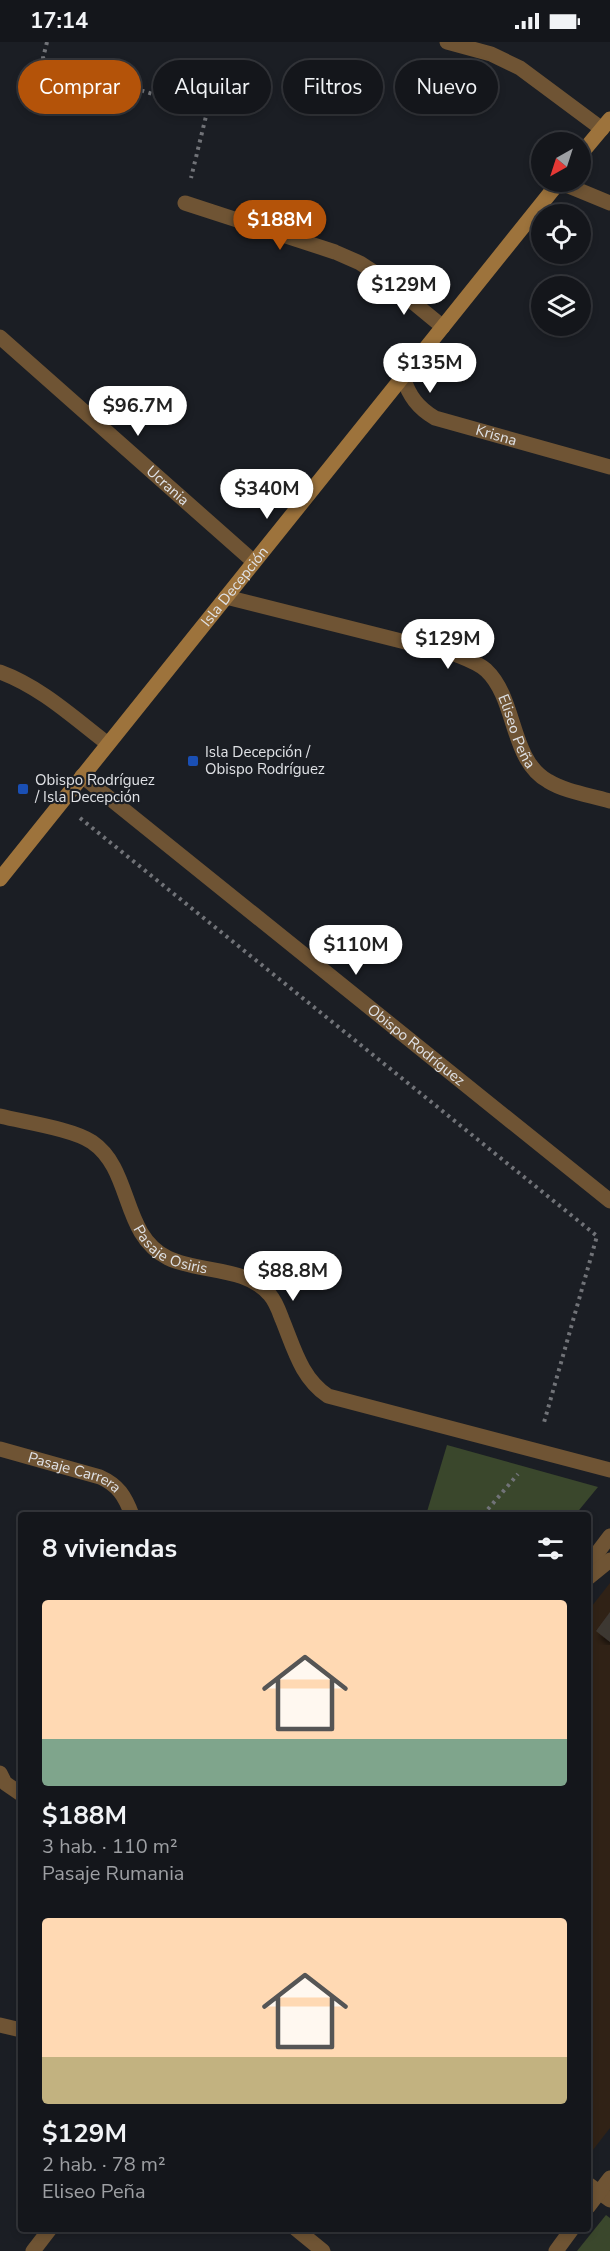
<!DOCTYPE html>
<html lang="es">
<meta charset="utf-8">
<style>
:root{--surface:#14161b;--page:#1d1f24;--text:#f1f3f6;--muted:#9d9fa3;--line:#33353a;--accent:#b45309}
body{margin:0;font-family:"Nunito Sans",sans-serif;background:var(--page);color:var(--text);height:100vh;display:flex;flex-direction:column;font-size:22px;white-space:nowrap}
*{box-sizing:border-box;margin:0}
p{font-size:20px;color:var(--muted)}
.icon{flex:none;width:33px;height:33px;fill:none;stroke:currentColor;stroke-width:2;stroke-linecap:round;stroke-linejoin:round}
.map{position:relative;flex:1;overflow:hidden}
.side{position:absolute;left:18px;top:1470px;width:573px;height:720px;display:flex;flex-direction:column;background:var(--surface);border-radius:6px;box-shadow:0 3px 9px #0003,0 0 0 2px var(--line)}
.side>*{flex:none}
.guide{position:absolute;left:18px;top:18px;width:574px;height:54px;display:flex;gap:12px}
.needle{width:39px;rotate:219deg}
.controls{position:absolute;left:531px;top:90px;display:grid;gap:12px}
.controls a{display:grid;place-items:center;width:60px;height:60px;border-radius:50%;background:var(--surface);box-shadow:0 3px 9px #0003,0 0 0 2px var(--line);font-size:30px}
.price{position:absolute;translate:-50% -51px;padding:0 14px;border-radius:21px;background:#fff;color:#222;font-size:20px;line-height:39px;filter:drop-shadow(0 2px 3px #0008)}
.price::after{content:'';position:absolute;left:50%;top:36px;width:18px;height:14px;margin-left:-9px;background:inherit;clip-path:polygon(0 0,100% 0,50% 100%)}
.price.selected{background:var(--accent);color:#fff}
ul{padding:0;list-style:none}
li{display:grid;align-content:center;gap:12px;height:318px;padding:0 24px}
li span{display:grid;place-items:center;height:186px;border-radius:6px;color:#555}
li>.icon{margin-inline-start:auto}
span .icon{width:108px;height:108px;fill:#fffc;stroke-width:1}
li b{font-size:26px}
h2{display:flex;justify-content:space-between;align-items:center;height:72px;padding:0 24px;font-size:26px}
.tag{padding:0 21px;border-radius:27px;background:var(--surface);box-shadow:0 3px 9px #0003,0 0 0 2px var(--line);font-size:21px;line-height:54px}
.tag.selected{background:var(--accent);color:#fff}
.status{display:flex;justify-content:space-between;align-items:center;height:42px;padding:0 30px;background:var(--surface);direction:ltr}
.status svg{height:16px;fill:currentColor}
.map>svg:first-child{display:block}
.education{fill:#302216}
.green{fill:#3a472c}
.building{fill:#3e3833;filter:url(#shadow)}
.lines{fill:none;stroke-linecap:round;stroke-linejoin:round}
.path{stroke:#717378;stroke-width:4;stroke-dasharray:3 4.5;stroke-linecap:butt}
.lane{stroke:#6f5434;stroke-width:15}
.street{stroke:#6f5434;stroke-width:15}
.secondary{stroke:#9d733c;stroke-width:15}
.transit-dot{fill:#1a4fb4;stroke:#1b1e24;stroke-width:2}
.labels{text-anchor:middle;dominant-baseline:central;stroke-width:4.5;stroke-linejoin:round;paint-order:stroke}
.street-label{font-size:15px;fill:#e0e2e6;stroke:#1b1e24}
.poi-label{font-size:15px;fill:#e0e2e6;stroke:#1b1e24;text-anchor:start}
</style>
<div class="status"><b>17:14</b><svg viewBox="0 0 49 12"><path d="M0 12V9h3v3zM5 12V6h3v6zM10 12V3h3v9zM15 12V0h3v12zM26 1h20v11H26zM47 4h2v5h-2z"/></svg></div>
<div class="map">
<svg width="610" height="2209" viewBox="0 0 610 2209">
<defs>
<filter id="shadow"><feDropShadow dx="3.5" dy="6" stdDeviation="3" flood-color="#0009"/></filter>
</defs>
<rect width="100%" height="100%" fill="#1b1e24"/>
<polygon class="education" points="610,1541 610,2086 589,2113 588,1569"/>
<g class="green">
<polygon points="447,1403 598,1445 575,1473 426,1473"/>
<polygon points="606,2173 610,2176 610,2209 577,2209"/>
</g>
<polygon class="building" points="610,1570 610,1600 596,1589"/>
<g class="lines">
<g class="path">
<polyline points="47,0 43,16 207,70 191,136"/>
<polyline points="80,776 597,1194 543,1384"/>
<polyline points="483,1473 518,1432"/>
</g>
<polyline class="lane" points="296,2187 323,2209"/>
<g class="street">
<polyline points="447,0 491,12 520,26 602,87"/>
<polyline points="559,140 610,161"/>
<polyline points="185,161 335,210 360,221 386,238 443,285"/>
<path id="s1" d="M0,295L254,520"/>
<path id="s2" d="M403,335C409,354 418,366 435,376L610,425"/>
<path id="s3" d="M226,555L457,613C467,617 478,621 486,628C517,657 510,718 548,739C566,750 590,753 610,759"/>
<path d="M0,630C41,645 74,676 108,702"/>
<path id="s4" d="M82,734L610,1159"/>
<path id="s5" d="M0,1074C24,1080 73,1087 92,1100C133,1128 121,1193 168,1216C199,1231 246,1224 270,1253C276,1260 279,1269 282,1277C294,1306 301,1336 328,1354L610,1428"/>
<path id="s6" d="M0,1407L100,1435C118,1443 125,1454 132,1473"/>
<polyline points="588,1523 610,1494"/>
<polyline points="588,1536 610,1518"/>
<polyline points="0,1731 5,1741 21,1752"/>
<polyline points="0,1983 21,1988"/>
<polyline points="588,2142 610,2158"/>
<polyline points="588,2165 610,2136"/>
<polyline points="33,2209 50,2187"/>
<polyline points="556,2209 572,2187"/>
</g>
<g class="secondary">
<polyline points="580,113 610,77"/>
<path id="s7" d="M0,837L559,140"/>
</g>
</g>
<g class="transit-dot">
<rect x="187" y="713" width="12" height="12" rx="3"/>
<rect x="17" y="741" width="12" height="12" rx="3"/>
</g>
<g class="labels">
<g class="street-label">
<text stroke="none"><textPath href="#s2" startOffset="117">Krisna</textPath></text>
<text stroke="none"><textPath href="#s1" startOffset="224">Ucrania</textPath></text>
<text stroke="none"><textPath href="#s7" startOffset="375">Isla Decepción</textPath></text>
<text stroke="none"><textPath href="#s3" startOffset="340">Eliseo Peña</textPath></text>
<text stroke="none"><textPath href="#s4" startOffset="429">Obispo Rodríguez</textPath></text>
<text stroke="none"><textPath href="#s5" startOffset="236">Pasaje Osiris</textPath></text>
<text stroke="none"><textPath href="#s6" startOffset="78">Pasaje Carrera</textPath></text>
</g>
<g class="poi-label">
<text x="205" y="710">Isla Decepción /<tspan x="205" dy="17">Obispo Rodríguez</tspan></text>
<text x="35" y="738">Obispo Rodríguez<tspan x="35" dy="17">/ Isla Decepción</tspan></text>
</g>
</g>
</svg>
<div class="controls">
<a><svg class="needle" viewBox="-14 -14 28 28"><path d="M0-13l5 13h-10z" fill="#e53935"/><path d="M0 13l5-13h-10z" fill="#9d9fa3"/></svg></a>
<a><svg class="icon" aria-label="locate" viewBox="0 0 24 24"><circle cx="12" cy="12" r="6"/><path d="M12 2v4M12 18v4M2 12h4M18 12h4"/></svg></a>
<a><svg class="icon" aria-label="layers" viewBox="0 0 24 24"><path d="M12 4l9 5-9 5-9-5zM3 14l9 5 9-5"/></svg></a>
</div>
<b class="price selected" style="left:280px;top:209px">$188M</b>
<b class="price" style="left:404px;top:274px">$129M</b>
<b class="price" style="left:430px;top:352px">$135M</b>
<b class="price" style="left:138px;top:395px">$96.7M</b>
<b class="price" style="left:267px;top:478px">$340M</b>
<b class="price" style="left:448px;top:628px">$129M</b>
<b class="price" style="left:356px;top:934px">$110M</b>
<b class="price" style="left:293px;top:1260px">$88.8M</b>
<div class="guide">
<a class="tag selected">Comprar</a>
<a class="tag">Alquilar</a>
<a class="tag">Filtros</a>
<a class="tag">Nuevo</a>
</div>
<section class="side">
<h2>8 viviendas<svg class="icon" aria-label="filters" viewBox="0 0 24 24"><path d="M4 7h16M4 17h16"/><circle cx="9" cy="7" r="2"/><circle cx="15" cy="17" r="2"/></svg></h2>
<ul>
<li><span style="background:linear-gradient(#ffd9b3 75%,#7fa58c 0)"><svg class="icon" aria-label="home" viewBox="0 0 24 24"><path d="M3 11l9-7 9 7M6 9v11h12V9"/></svg></span><div><b>$188M</b><p>3 hab. · 110 m²</p><p>Pasaje Rumania</p></div></li>
<li><span style="background:linear-gradient(#ffd9b3 75%,#c2b280 0)"><svg class="icon" aria-label="home" viewBox="0 0 24 24"><path d="M3 11l9-7 9 7M6 9v11h12V9"/></svg></span><div><b>$129M</b><p>2 hab. · 78 m²</p><p>Eliseo Peña</p></div></li>
</ul>
</section>
</div>
